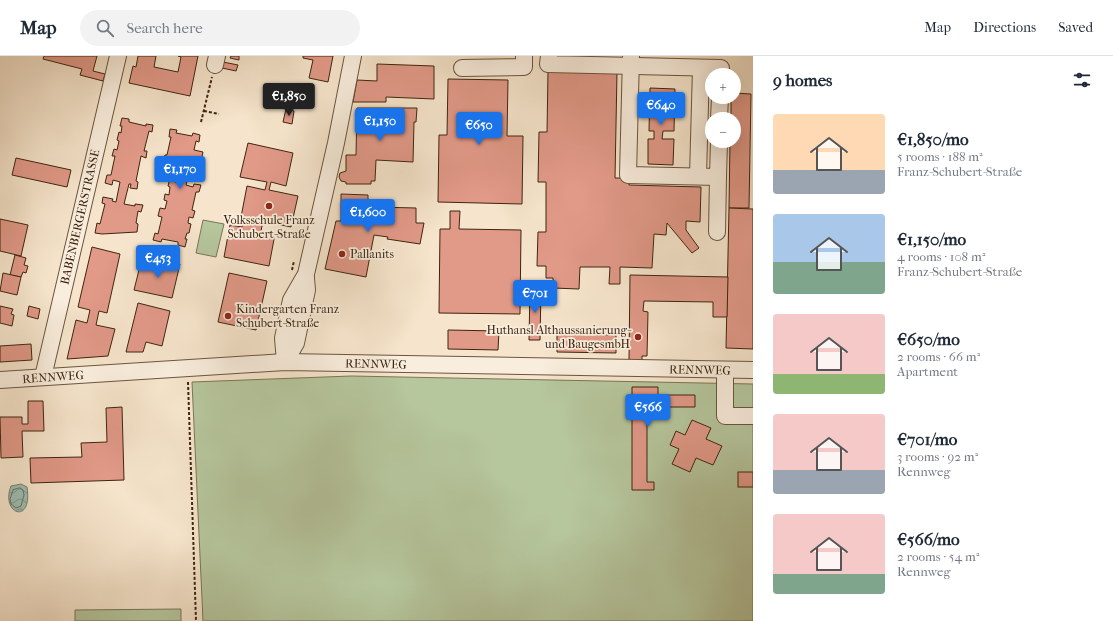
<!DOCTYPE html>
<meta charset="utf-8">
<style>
:root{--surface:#fff;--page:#f2f2f3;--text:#1f2937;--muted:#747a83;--line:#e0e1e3;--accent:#1a73e8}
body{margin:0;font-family:"IM FELL French Canon",serif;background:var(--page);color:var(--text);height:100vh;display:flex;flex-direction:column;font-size:15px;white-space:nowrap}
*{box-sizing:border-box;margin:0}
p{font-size:13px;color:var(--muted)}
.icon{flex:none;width:22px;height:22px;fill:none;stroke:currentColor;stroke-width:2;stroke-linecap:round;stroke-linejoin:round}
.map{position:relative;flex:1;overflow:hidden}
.details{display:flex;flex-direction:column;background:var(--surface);width:360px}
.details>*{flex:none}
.buttons{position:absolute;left:705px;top:12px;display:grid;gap:8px}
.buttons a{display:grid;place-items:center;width:36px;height:36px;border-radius:50%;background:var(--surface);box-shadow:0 4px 16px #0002;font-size:20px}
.price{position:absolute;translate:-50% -34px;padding:0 9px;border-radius:4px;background:var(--accent);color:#fff;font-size:13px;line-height:26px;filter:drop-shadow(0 1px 2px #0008)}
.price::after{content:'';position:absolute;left:50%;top:24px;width:12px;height:9px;margin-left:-6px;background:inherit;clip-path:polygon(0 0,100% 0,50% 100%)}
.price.active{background:#222;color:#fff}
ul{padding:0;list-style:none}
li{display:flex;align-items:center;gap:12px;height:100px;padding:0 20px}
li span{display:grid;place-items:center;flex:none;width:112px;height:80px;border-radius:4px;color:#555}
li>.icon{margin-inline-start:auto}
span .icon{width:48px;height:48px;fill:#fffc;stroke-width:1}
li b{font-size:17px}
h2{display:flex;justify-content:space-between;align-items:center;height:48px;padding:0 20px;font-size:17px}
header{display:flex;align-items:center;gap:24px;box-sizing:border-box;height:56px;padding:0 20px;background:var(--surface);border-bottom:1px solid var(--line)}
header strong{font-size:19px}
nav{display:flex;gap:22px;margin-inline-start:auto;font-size:14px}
.search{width:280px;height:36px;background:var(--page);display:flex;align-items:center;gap:10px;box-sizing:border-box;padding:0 14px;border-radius:22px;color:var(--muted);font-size:15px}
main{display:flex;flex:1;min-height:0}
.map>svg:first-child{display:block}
.grass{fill:#b6c69d;stroke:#7a7656}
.water{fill:url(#water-waves);stroke:#778172}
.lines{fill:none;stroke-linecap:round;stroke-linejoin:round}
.shore{stroke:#6e7262;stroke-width:1}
.building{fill:#e19988;stroke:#3e250f}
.minor-casing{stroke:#6c553e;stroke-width:18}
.path{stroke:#3e250f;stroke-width:2;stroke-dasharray:3 2;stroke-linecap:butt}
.minor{stroke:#f9eede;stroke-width:16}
.poi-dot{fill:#8f2418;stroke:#f9eede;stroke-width:1.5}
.labels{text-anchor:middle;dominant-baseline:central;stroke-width:3.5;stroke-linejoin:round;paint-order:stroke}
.street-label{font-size:12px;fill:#3e250f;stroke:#f9eede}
.poi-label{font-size:12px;fill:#3e250f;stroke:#f9eede;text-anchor:start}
</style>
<header>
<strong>Map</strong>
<div class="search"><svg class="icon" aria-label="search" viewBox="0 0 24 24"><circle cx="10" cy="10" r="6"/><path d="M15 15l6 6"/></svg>Search here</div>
<nav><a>Map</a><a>Directions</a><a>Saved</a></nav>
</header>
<main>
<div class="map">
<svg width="753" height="565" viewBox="0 0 753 565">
<defs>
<pattern id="water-waves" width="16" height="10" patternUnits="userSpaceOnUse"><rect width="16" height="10" fill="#9dbfb4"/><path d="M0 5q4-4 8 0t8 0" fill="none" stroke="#819b91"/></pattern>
</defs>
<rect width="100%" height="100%" fill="#f6e5cc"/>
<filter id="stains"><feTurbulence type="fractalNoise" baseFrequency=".005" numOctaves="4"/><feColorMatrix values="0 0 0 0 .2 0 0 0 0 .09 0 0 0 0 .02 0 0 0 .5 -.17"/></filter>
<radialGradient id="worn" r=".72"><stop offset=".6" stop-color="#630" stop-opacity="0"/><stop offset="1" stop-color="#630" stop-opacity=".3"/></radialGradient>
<g class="grass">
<polygon points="203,164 224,168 216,201 196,197"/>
<polygon points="351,320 753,328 753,565 203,565 192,326"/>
<polygon points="181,553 181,565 75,565 75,554"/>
</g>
<path class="water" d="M21,428L27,431C33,470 0,458 11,430Z"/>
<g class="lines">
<polygon class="shore" points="20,432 23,434 24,439 21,450 16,452 11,448 10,443 13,434"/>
</g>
<g class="building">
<polygon points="44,0 97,0 93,15 105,18 103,25 80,19 82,13 43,3"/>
<polygon points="138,0 156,0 154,11 178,16 181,1 178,0 198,0 190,40 129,27 133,10 136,11"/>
<polygon points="231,0 239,0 239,4 230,2"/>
<polygon points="303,0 333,0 328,26 309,22 313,4 303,2"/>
<polygon points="223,6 238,9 236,15 222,12"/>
<polygon points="377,8 434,10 434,43 386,41 386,46 353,46 357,24 377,25"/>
<polygon points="548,15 617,16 615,122 629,122 629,129 701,131 700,166 686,165 686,174 699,192 692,197 667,167 666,179 654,178 652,212 620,211 620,228 609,228 610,211 580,211 579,233 553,232 553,222 546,222 546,210 537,210 538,176 546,176 546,126 538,126 539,76 547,76"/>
<polygon points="448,23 508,24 507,80 523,80 522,148 438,146 439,79 447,79"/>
<polygon points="650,32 675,33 674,75 663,75 662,83 674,83 673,109 648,108 648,83 654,83 654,75 649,75"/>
<polygon points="734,37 751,38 749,152 729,152 730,85 734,85 734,63 731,63 731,41 734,41"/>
<polygon points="357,52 417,52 416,66 414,66 413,106 376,104 375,125 371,125 371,128 346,128 346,126 341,125 339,121 340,117 346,115 346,99 356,99"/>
<polygon points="286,53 294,55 292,68 283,66"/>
<polygon points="122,62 129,63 129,66 146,70 146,68 153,69 152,76 149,75 144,95 147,95 146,102 141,100 136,125 138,126 137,133 130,132 131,128 129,128 124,148 135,150 135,148 143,149 141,156 138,155 136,167 138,168 137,176 102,178 95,177 97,167 100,168 105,148 102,147 103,141 113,143 112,145 116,146 120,126 113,124 112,129 105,127 107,119 111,119 115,100 112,100 114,93 117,94 119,85 117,84 119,76 121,77 122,70 120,70"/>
<polygon points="170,73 177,74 176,77 192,80 193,77 200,79 199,86 196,85 194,94 203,96 201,105 203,106 201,115 192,113 193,109 191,109 186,129 193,131 194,128 201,129 199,136 196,136 192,154 195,155 193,162 189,161 188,167 191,168 189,177 187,177 185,183 187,183 185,191 178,189 178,186 162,183 161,186 153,184 155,177 158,178 162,161 158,160 160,152 165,153 167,145 164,144 165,138 169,139 170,131 168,130 170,122 176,124 175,126 179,127 183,107 171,105 170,108 163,106 165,99 167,99 171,81 169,81"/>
<polygon points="248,87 293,97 286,130 271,126 269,134 298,140 291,171 263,165 261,175 275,178 269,210 224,201 230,169 242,171 244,161 241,161 247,130 265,134 267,126 240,121"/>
<polygon points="16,102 71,114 67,131 12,119"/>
<polygon points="341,138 368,139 368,145 359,145 358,157 368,154 376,157 376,151 416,152 416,167 424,167 420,188 387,183 388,181 374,179 366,221 325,213 336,165 341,165"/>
<polygon points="729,152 753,153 753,293 726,292"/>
<polygon points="450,155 460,155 459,173 521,174 520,258 439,257 440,173 450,173"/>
<polygon points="0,163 28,169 21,200 0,195"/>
<polygon points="92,191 120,198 107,257 99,255 96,269 115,273 108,300 67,303 76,264 87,267 90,254 78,251"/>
<polygon points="15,199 26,202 24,209 28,210 26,217 23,216 21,221 10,219"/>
<polygon points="175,206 180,208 172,242 134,234 140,210"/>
<polygon points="3,217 21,221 17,239 0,235"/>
<polygon points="229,217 267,225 256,274 218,266"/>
<polygon points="630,219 728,221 727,261 713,261 713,246 644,245 643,255 648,256 647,300 642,300 642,304 629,304"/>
<polygon points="530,233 541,233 540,284 529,284"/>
<polygon points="138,247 170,255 162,290 146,286 143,296 126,296"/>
<polygon points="0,250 13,253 11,258 14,259 12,270 0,267"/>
<polygon points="29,250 40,253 38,263 27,260"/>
<polygon points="448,274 499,275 498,294 448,293"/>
<polygon points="557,278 616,279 616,297 557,296"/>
<polygon points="31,288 32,304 0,306 0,290"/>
<polygon points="632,331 658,331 658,339 695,339 695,351 647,351 647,426 654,426 654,434 632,434"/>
<polygon points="28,345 43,345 44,375 22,375 23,401 1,402 0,361 22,361 22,368 28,368"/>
<polygon points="122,351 124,424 31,427 30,402 82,401 81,387 107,386 106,352"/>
<polygon points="692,364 711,372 706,383 722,390 713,409 696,402 690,416 672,408 679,393 670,389 676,375 685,379"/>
<rect x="738" y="416" width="15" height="15"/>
</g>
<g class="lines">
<defs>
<g id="minor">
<polyline points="549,0 548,8 721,12 721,19"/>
<polyline points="631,0 628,119 718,121 719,85"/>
<polyline points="215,9 217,0"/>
<polyline points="462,12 524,11 524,0"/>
<polyline points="719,63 720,41"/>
<polyline points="698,120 701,12"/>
<polyline points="717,176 718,121"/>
<polyline points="285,306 283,282 291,244 306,218 336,87 353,0"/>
<polyline points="285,306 296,287 307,234 306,222"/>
<polyline points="725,314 725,360 753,360"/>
<polyline points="43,321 118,0"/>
<polyline points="0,324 285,306 753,314"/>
</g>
</defs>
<use href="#minor" class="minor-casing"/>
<g class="path">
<polyline points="204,55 219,58"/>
<polyline points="201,66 212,21"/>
<polyline points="292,214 294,205"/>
<polyline points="188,326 196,565"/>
</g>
<use href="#minor" class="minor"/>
</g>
<g class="poi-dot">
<circle cx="269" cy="150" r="4"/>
<circle cx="342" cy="198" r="4"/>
<circle cx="228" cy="260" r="4"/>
<circle cx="638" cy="281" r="4"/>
</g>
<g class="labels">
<g class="street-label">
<text transform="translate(80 161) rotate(-77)">BABENBERGERSTRASSE</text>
<text transform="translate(376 308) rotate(1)">RENNWEG</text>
<text transform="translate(700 314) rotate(1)">RENNWEG</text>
<text transform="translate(53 321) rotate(-4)">RENNWEG</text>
</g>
<g class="poi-label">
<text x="269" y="164" text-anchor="middle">Volksschule Franz<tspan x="269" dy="14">Schubert-Straße</tspan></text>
<text x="350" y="198">Pallanits</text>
<text x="236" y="253">Kindergarten Franz<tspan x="236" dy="14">Schubert-Straße</tspan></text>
<text x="630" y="274" text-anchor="end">Huthansl Althaussanierung-<tspan x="630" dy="14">und BaugesmbH</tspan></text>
</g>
</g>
<rect width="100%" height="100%" filter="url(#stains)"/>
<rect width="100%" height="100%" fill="url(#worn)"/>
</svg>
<div class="buttons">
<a>+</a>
<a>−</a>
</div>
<b class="price active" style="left:289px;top:61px">€1,850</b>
<b class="price" style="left:661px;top:70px">€640</b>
<b class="price" style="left:380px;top:86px">€1,150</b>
<b class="price" style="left:479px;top:90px">€650</b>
<b class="price" style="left:180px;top:134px">€1,170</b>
<b class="price" style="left:368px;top:177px">€1,600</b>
<b class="price" style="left:158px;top:223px">€453</b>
<b class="price" style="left:535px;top:258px">€701</b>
<b class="price" style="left:648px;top:372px">€566</b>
</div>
<section class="details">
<h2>9 homes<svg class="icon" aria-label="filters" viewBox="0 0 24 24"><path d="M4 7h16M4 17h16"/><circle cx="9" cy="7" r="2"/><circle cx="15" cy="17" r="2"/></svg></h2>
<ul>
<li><span style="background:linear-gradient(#ffd9b3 70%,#9aa5b1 0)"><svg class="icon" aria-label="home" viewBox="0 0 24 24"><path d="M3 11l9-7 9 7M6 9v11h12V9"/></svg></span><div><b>€1,850/mo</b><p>5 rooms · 188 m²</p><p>Franz-Schubert-Straße</p></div></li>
<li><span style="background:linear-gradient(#a9c7e8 60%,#7fa58c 0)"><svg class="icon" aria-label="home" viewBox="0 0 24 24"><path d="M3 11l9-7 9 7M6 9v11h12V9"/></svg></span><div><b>€1,150/mo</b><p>4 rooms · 108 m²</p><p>Franz-Schubert-Straße</p></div></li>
<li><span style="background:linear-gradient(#f6c9c9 75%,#8fb573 0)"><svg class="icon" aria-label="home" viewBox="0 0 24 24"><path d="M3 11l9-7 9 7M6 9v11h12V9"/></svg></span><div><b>€650/mo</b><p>2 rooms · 66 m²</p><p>Apartment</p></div></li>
<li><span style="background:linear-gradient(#f6c9c9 70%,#9aa5b1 0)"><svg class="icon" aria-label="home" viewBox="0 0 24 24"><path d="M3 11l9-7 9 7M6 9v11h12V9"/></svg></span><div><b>€701/mo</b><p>3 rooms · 92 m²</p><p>Rennweg</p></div></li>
<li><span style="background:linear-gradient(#f6c9c9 75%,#7fa58c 0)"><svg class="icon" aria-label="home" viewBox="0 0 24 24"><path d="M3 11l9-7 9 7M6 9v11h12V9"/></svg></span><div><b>€566/mo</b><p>2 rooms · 54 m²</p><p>Rennweg</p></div></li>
</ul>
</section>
</main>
